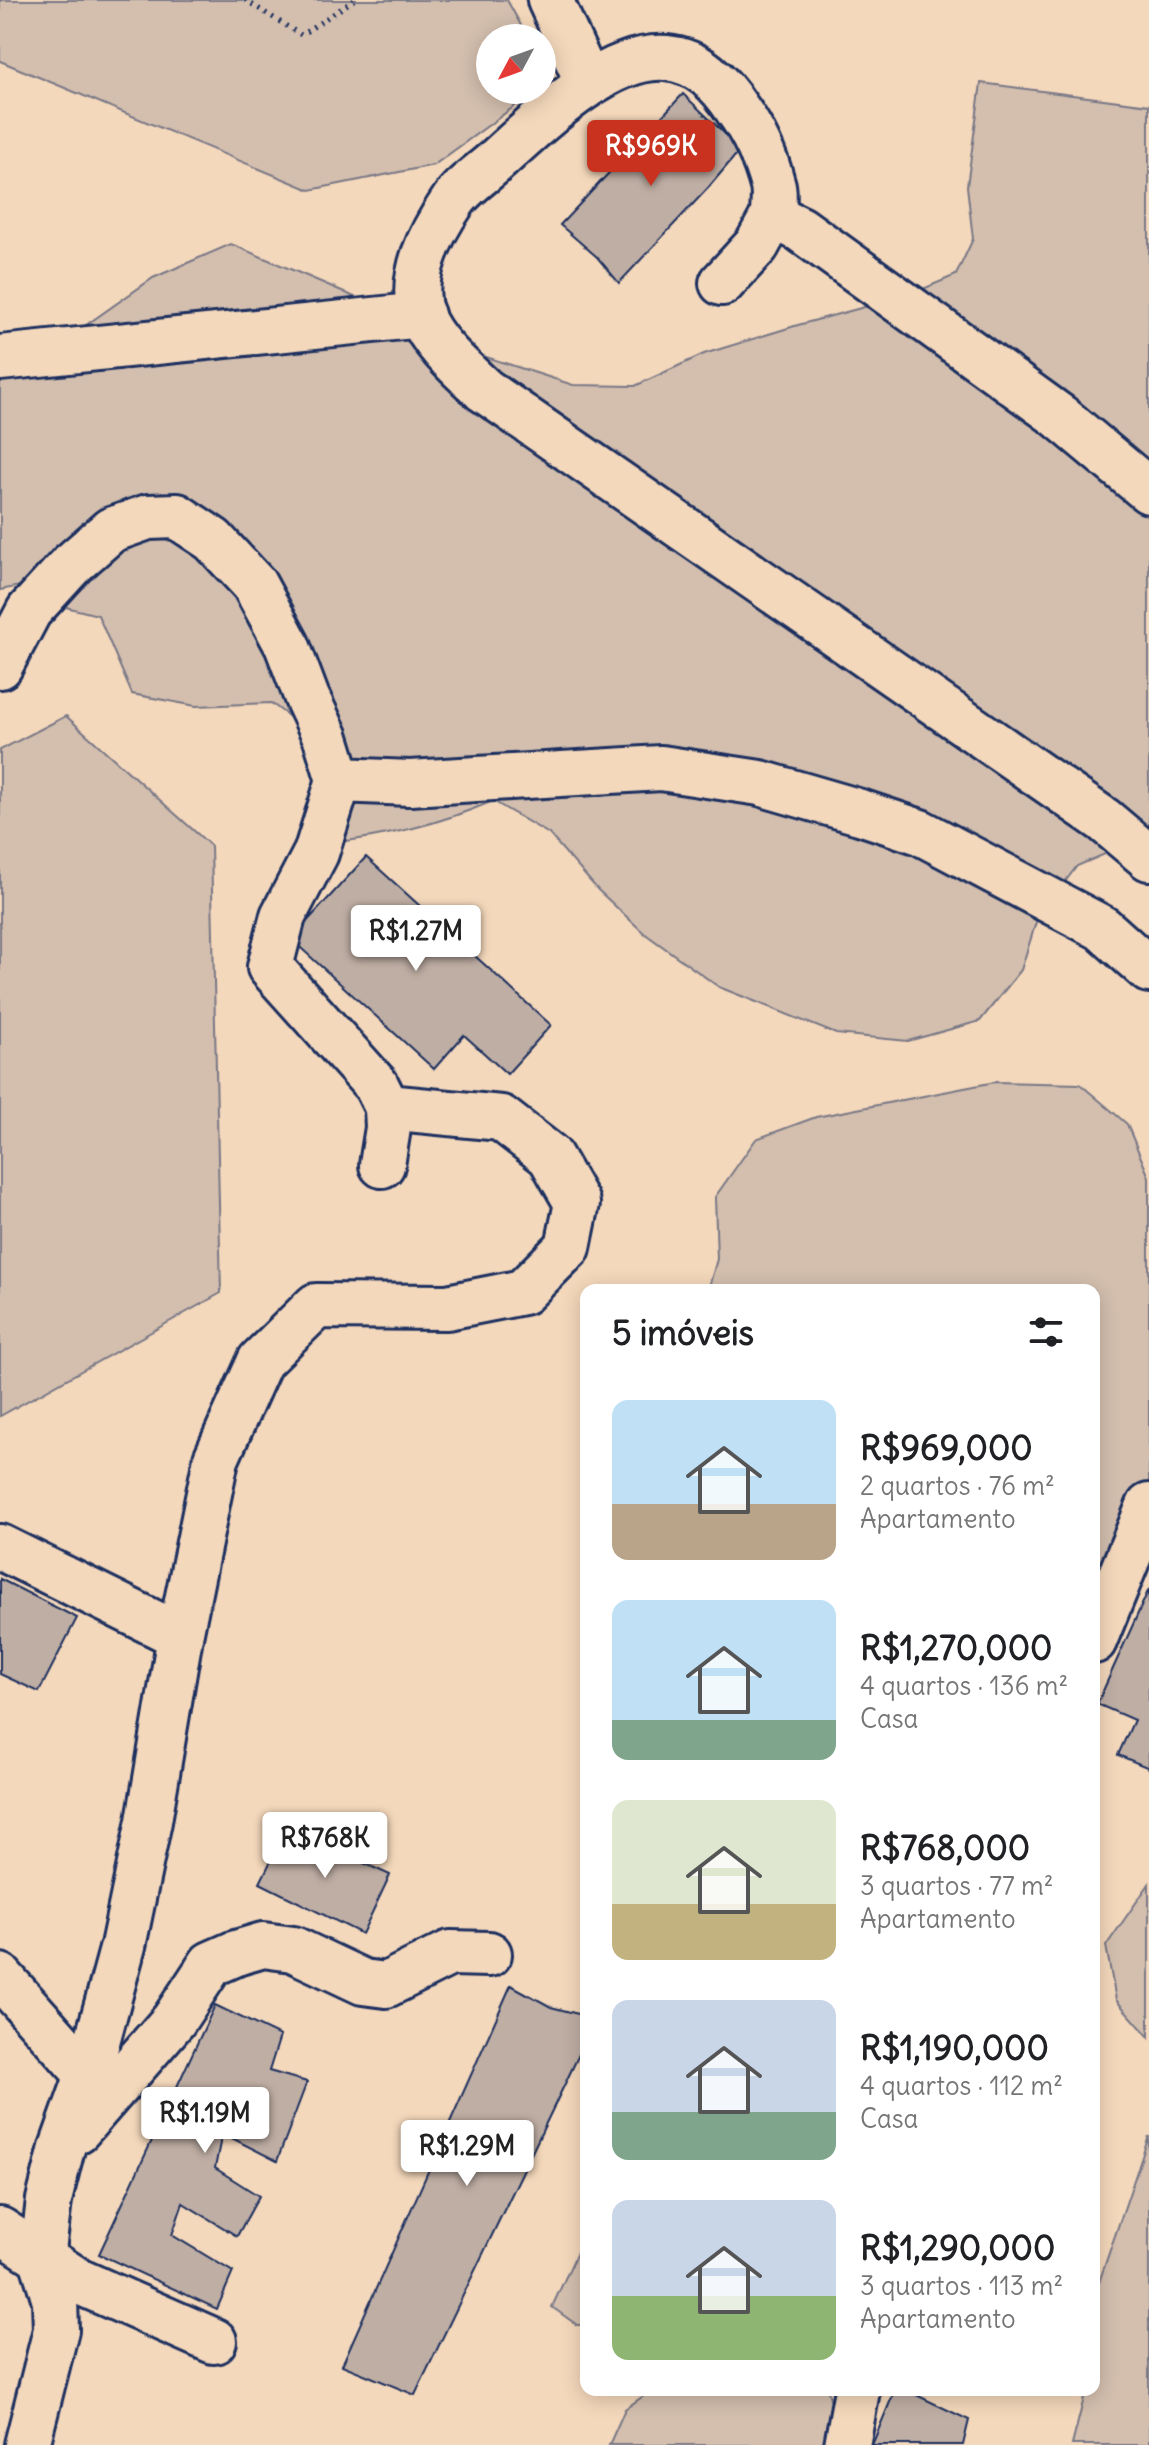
<!DOCTYPE html>
<html lang="pt">
<meta charset="utf-8">
<style>
:root{--surface:#fff;--page:#f6f6f6;--text:#202124;--muted:#757577;--accent:#c8321e}
body{margin:0;font-family:Delius,sans-serif;background:var(--page);color:var(--text);height:100vh;display:flex;flex-direction:column;font-size:30px;white-space:nowrap}
*{box-sizing:border-box;margin:0}
p{font-size:26px;color:var(--muted)}
.icon{flex:none;width:44px;height:44px;fill:none;stroke:currentColor;stroke-width:2;stroke-linecap:round;stroke-linejoin:round}
.map{position:relative;flex:1;overflow:hidden}
.drawer{position:absolute;left:580px;top:1284px;width:520px;height:1112px;display:flex;flex-direction:column;background:var(--surface);border-radius:16px;box-shadow:0 4px 20px #0003}
.drawer>*{flex:none}
.needle{width:52px;rotate:229deg}
.tools{position:absolute;left:476px;top:24px;display:grid;gap:16px}
.tools a{display:grid;place-items:center;width:80px;height:80px;border-radius:50%;background:var(--surface);box-shadow:0 4px 20px #0003;font-size:40px}
.price{position:absolute;translate:-50% -68px;padding:0 18px;border-radius:8px;background:#fff;color:#222;font-size:26px;line-height:52px;filter:drop-shadow(0 2px 4px #0008)}
.price::after{content:'';position:absolute;left:50%;top:48px;width:24px;height:18px;margin-left:-12px;background:inherit;clip-path:polygon(0 0,100% 0,50% 100%)}
.price.on{background:var(--accent);color:#fff}
ul{padding:0;list-style:none}
li{display:flex;align-items:center;gap:24px;height:200px;padding:0 32px}
li span{display:grid;place-items:center;flex:none;width:224px;height:160px;border-radius:16px;color:#555}
li>.icon{margin-inline-start:auto}
span .icon{width:96px;height:96px;fill:#fffc;stroke-width:1}
li b{font-size:34px}
h2{display:flex;justify-content:space-between;align-items:center;height:96px;padding:0 32px;font-size:34px}
.map>svg:first-child{display:block}
.green{fill:#d4bfae;stroke:#787786;stroke-width:2}
.building{fill:#bfaea4;stroke:#1b2f5e;stroke-width:2}
.lines{fill:none;stroke-linecap:round;stroke-linejoin:round}
.minor-casing{stroke:#1b2f5e;stroke-width:50}
.path{stroke:#1b2f5e;stroke-width:5;stroke-dasharray:2 6;stroke-linecap:butt}
.minor{stroke:#f4d8bb;stroke-width:44}
</style>
<div class="map">
<svg width="1149" height="2445" viewBox="0 0 1149 2445">
<rect width="100%" height="100%" fill="#f4d8bb"/>
<filter id="ink" filterUnits="userSpaceOnUse"><feTurbulence type="fractalNoise" baseFrequency=".0125" numOctaves="2"/><feDisplacementMap in="SourceGraphic" scale="16" xChannelSelector="R" yChannelSelector="G"/><feConvolveMatrix kernelMatrix="1 2 1 2 8 2 1 2 1" color-interpolation-filters="sRGB"/></filter>
<g filter="url(#ink)">
<g class="green">
<polygon points="0,0 507,0 528,38 490,38 490,90 537,90 434,165 310,190 0,61"/>
<path d="M981,83L1149,105V835L1077,866L1037,919L1021,970L980,1021L908,1041L836,1034L719,987L644,933L598,890L549,834L493,801C439,824 389,836 331,843L312,734L271,703L196,706L132,694L98,615L50,603L30,584L0,590V365L59,344L153,278L231,244L342,291L455,347L573,385L635,386L704,354L798,325L909,295L956,275L973,239L967,186Z"/>
<polygon points="66,716 211,846 221,1293 0,1416 0,750"/>
<polygon points="995,1082 1080,1084 1127,1124 1149,1177 1149,1552 1094,1614 1094,1290 708,1290 717,1259 715,1197 756,1139 816,1117"/>
<polygon points="1149,1884 1149,2037 1116,2000 1106,1946"/>
<polygon points="1149,2136 1149,2445 1072,2445 1086,2390 1094,2390 1094,2297"/>
<polygon points="586,2233 586,2325 577,2325 552,2307"/>
<polygon points="652,2390 828,2390 839,2437 836,2445 609,2445 625,2409"/>
</g>
<g class="building">
<polygon points="683,94 741,149 708,188 619,283 597,257 560,225"/>
<polygon points="366,857 551,1025 507,1074 464,1035 434,1069 291,939"/>
<polygon points="0,1579 77,1618 39,1692 0,1674"/>
<polygon points="1149,1589 1149,1768 1118,1755 1134,1720 1097,1704"/>
<polygon points="287,1828 390,1875 362,1934 260,1883"/>
<polygon points="511,1985 551,2007 586,2016 586,2040 415,2395 342,2365"/>
<polygon points="215,2005 280,2036 269,2071 307,2082 277,2161 222,2133 215,2168 259,2196 237,2236 183,2203 172,2235 233,2272 217,2309 99,2254"/>
<polygon points="895,2390 906,2390 969,2420 963,2445 872,2445"/>
</g>
<g class="lines">
<defs>
<g id="minor">
<polyline points="550,0 588,83"/>
<polyline points="722,283 757,245 773,216"/>
<polyline points="0,358 422,315"/>
<path d="M1149,491L1059,416L800,229L773,216C773,207 775,195 773,186C766,159 753,131 737,109C720,83 699,61 666,58C608,53 537,124 497,160C483,173 463,186 453,201C431,233 408,276 421,315C432,344 462,369 484,390L1104,820L1149,858"/>
<polyline points="0,666 29,611 72,564 111,530 148,517 177,516 213,540 254,584 287,645 307,698 326,738 339,780 410,783 661,768 760,783 860,812 920,832 1102,928 1149,970"/>
<polyline points="382,1165 388,1128 387,1107"/>
<polyline points="0,1547 180,1636"/>
<polyline points="1094,1641 1149,1506"/>
<polyline points="0,1976 88,2075"/>
<polyline points="78,2130 174,2020 211,1964 236,1953 263,1945 293,1949 363,1982 386,1985 450,1953 489,1954"/>
<polyline points="0,2230 80,2282 214,2341"/>
<polyline points="27,2445 56,2330 55,2300 42,2259 49,2200 62,2148 88,2075 123,1946 149,1821 180,1636 216,1459 260,1361 316,1306 447,1307 523,1292 568,1247 577,1203 550,1156 501,1118 387,1107 376,1085 270,967 283,916 316,853 339,780"/>
<polyline points="847,2445 857,2390"/>
</g>
</defs>
<use href="#minor" class="minor-casing"/>
<polyline class="path" points="245,0 301,35 354,0"/>
<use href="#minor" class="minor"/>
</g>
</g>
</svg>
<div class="tools">
<a><svg class="needle" viewBox="-14 -14 28 28"><path d="M0-13l5 13h-10z" fill="#e53935"/><path d="M0 13l5-13h-10z" fill="#757577"/></svg></a>
</div>
<b class="price on" style="left:651px;top:188px">R$969K</b>
<b class="price" style="left:416px;top:973px">R$1.27M</b>
<b class="price" style="left:325px;top:1880px">R$768K</b>
<b class="price" style="left:205px;top:2155px">R$1.19M</b>
<b class="price" style="left:467px;top:2188px">R$1.29M</b>
<section class="drawer">
<h2>5 imóveis<svg class="icon" aria-label="filters" viewBox="0 0 24 24"><path d="M4 7h16M4 17h16"/><circle cx="9" cy="7" r="2"/><circle cx="15" cy="17" r="2"/></svg></h2>
<ul>
<li><span style="background:linear-gradient(#bfe0f5 65%,#b9a48a 0)"><svg class="icon" aria-label="home" viewBox="0 0 24 24"><path d="M3 11l9-7 9 7M6 9v11h12V9"/></svg></span><div><b>R$969,000</b><p>2 quartos · 76 m²</p><p>Apartamento</p></div></li>
<li><span style="background:linear-gradient(#bfe0f5 75%,#7fa58c 0)"><svg class="icon" aria-label="home" viewBox="0 0 24 24"><path d="M3 11l9-7 9 7M6 9v11h12V9"/></svg></span><div><b>R$1,270,000</b><p>4 quartos · 136 m²</p><p>Casa</p></div></li>
<li><span style="background:linear-gradient(#dfe7d0 65%,#c2b280 0)"><svg class="icon" aria-label="home" viewBox="0 0 24 24"><path d="M3 11l9-7 9 7M6 9v11h12V9"/></svg></span><div><b>R$768,000</b><p>3 quartos · 77 m²</p><p>Apartamento</p></div></li>
<li><span style="background:linear-gradient(#c9d6e8 70%,#7fa58c 0)"><svg class="icon" aria-label="home" viewBox="0 0 24 24"><path d="M3 11l9-7 9 7M6 9v11h12V9"/></svg></span><div><b>R$1,190,000</b><p>4 quartos · 112 m²</p><p>Casa</p></div></li>
<li><span style="background:linear-gradient(#c9d6e8 60%,#8fb573 0)"><svg class="icon" aria-label="home" viewBox="0 0 24 24"><path d="M3 11l9-7 9 7M6 9v11h12V9"/></svg></span><div><b>R$1,290,000</b><p>3 quartos · 113 m²</p><p>Apartamento</p></div></li>
</ul>
</section>
</div>
